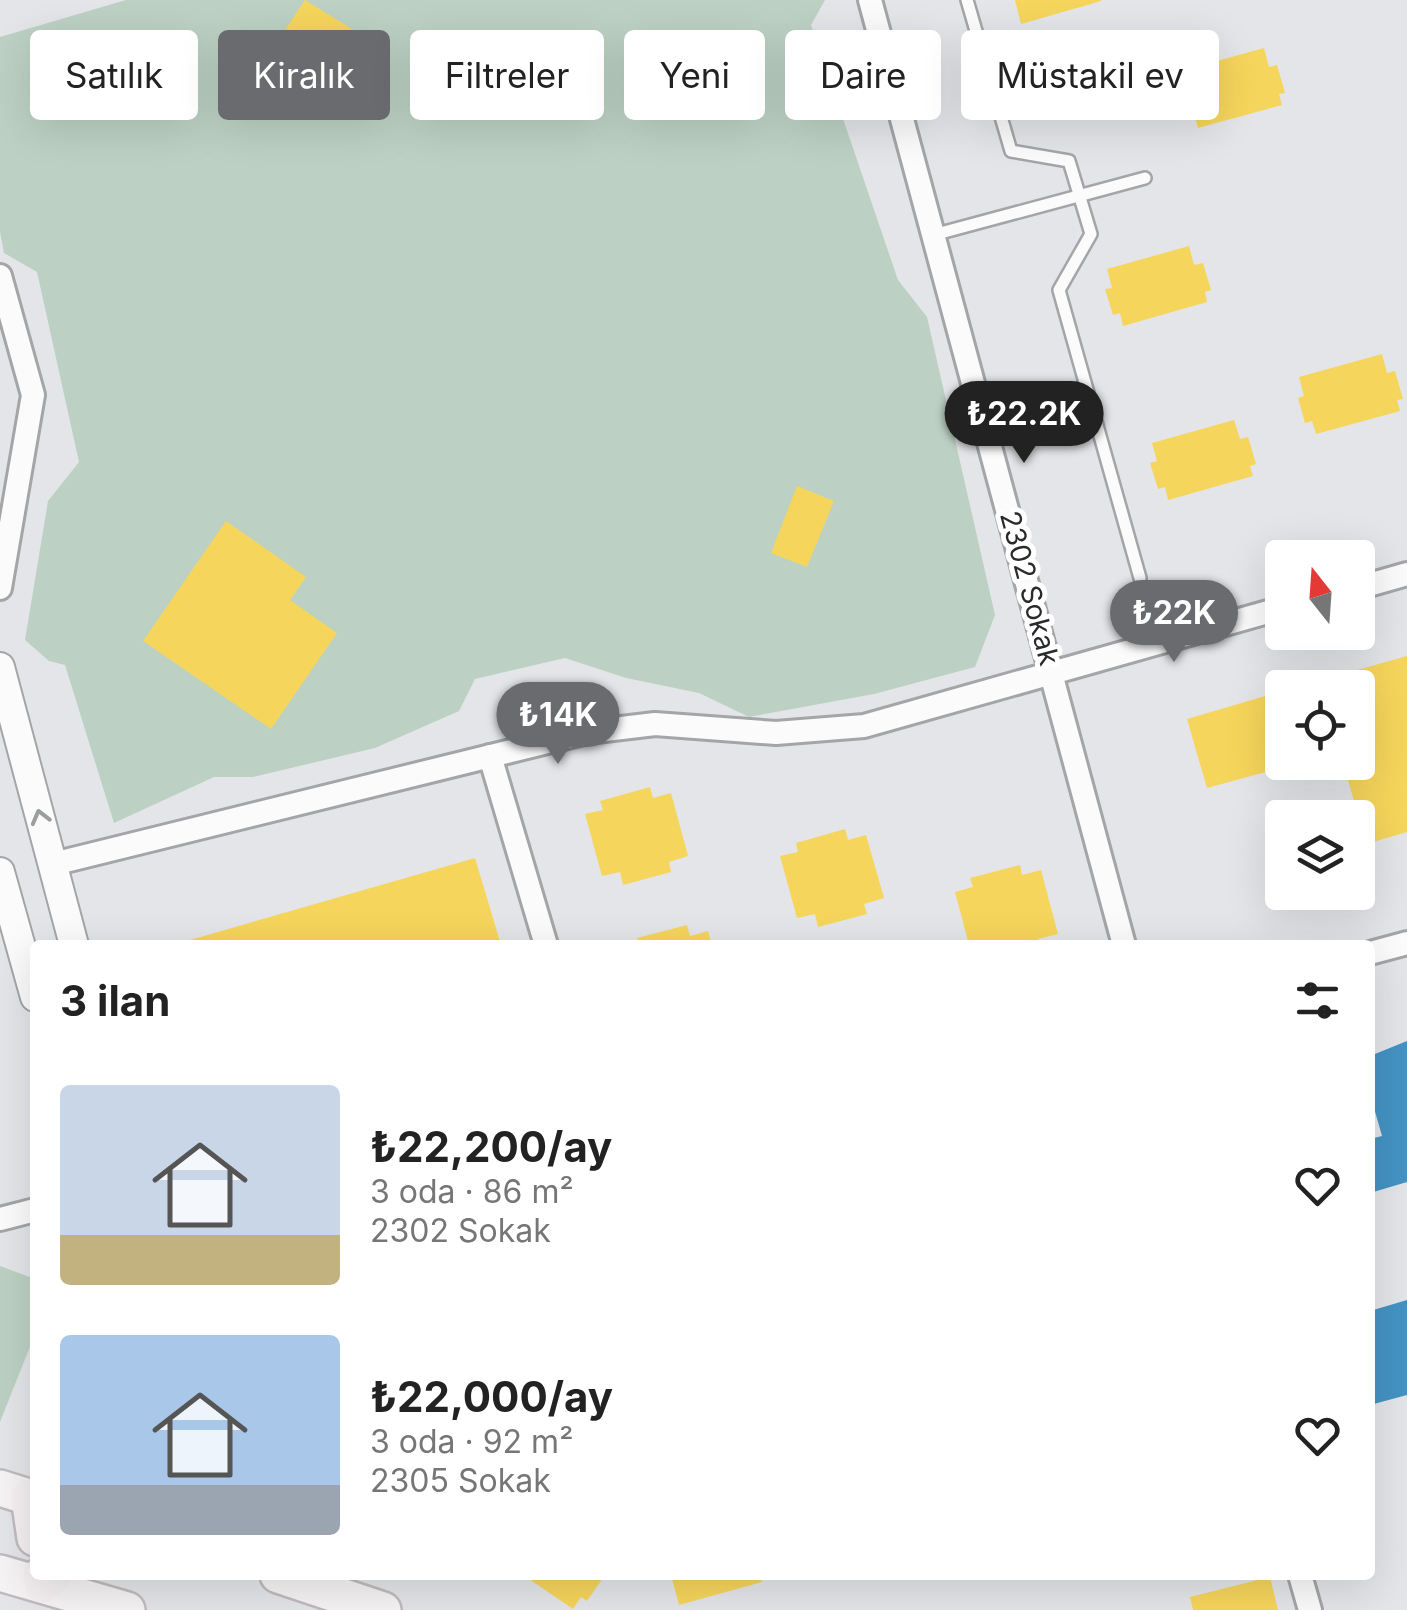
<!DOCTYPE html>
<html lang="tr">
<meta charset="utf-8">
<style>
:root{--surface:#fff;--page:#f6f6f6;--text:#222;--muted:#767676;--accent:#6a6b6e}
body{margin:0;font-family:Inter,sans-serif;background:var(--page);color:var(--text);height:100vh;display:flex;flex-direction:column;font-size:38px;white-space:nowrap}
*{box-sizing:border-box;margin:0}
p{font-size:32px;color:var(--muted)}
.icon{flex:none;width:55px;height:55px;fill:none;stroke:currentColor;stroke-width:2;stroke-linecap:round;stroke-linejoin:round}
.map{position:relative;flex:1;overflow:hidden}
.details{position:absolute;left:30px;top:940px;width:1345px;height:640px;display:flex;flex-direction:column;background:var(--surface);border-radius:10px;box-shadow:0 10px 40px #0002}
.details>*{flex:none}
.top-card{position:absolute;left:30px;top:30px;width:1348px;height:90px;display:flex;gap:20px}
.needle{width:65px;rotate:343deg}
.tools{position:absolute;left:1265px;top:540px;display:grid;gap:20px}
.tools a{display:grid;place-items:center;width:110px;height:110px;border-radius:10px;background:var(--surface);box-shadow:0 10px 40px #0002;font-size:50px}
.price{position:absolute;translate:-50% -85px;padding:0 22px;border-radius:35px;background:var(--accent);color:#fff;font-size:32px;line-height:65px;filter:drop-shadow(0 2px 5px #0008)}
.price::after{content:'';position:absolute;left:50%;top:60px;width:30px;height:22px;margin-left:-15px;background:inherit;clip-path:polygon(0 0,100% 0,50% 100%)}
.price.on{background:#222;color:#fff}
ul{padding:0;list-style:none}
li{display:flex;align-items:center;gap:30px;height:250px;padding:0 30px}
li span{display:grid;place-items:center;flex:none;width:280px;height:200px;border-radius:10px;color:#555}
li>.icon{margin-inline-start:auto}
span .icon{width:120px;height:120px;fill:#fffc;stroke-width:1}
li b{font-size:42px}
h2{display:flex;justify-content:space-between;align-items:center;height:120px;padding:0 30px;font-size:42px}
.tag{padding:0 35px;border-radius:10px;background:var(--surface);box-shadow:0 10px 40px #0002;font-size:35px;line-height:90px}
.tag.on{background:var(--accent);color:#fff}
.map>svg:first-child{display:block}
.green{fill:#bcd1c3}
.homes{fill:#f6d55c}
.schools{fill:#4393c3}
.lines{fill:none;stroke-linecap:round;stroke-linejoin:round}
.service-casing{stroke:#a4a5a7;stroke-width:16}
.minor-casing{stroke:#a4a5a7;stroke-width:28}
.tertiary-casing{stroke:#a4a5a7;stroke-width:32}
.primary-casing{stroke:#c1bbbe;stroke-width:40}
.trunk-casing{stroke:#c1bbbe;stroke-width:40}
.service{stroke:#fbfbfc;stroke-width:11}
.minor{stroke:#fbfbfc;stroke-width:22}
.tertiary{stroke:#fbfbfc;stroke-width:28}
.primary{stroke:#f6f3f4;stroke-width:35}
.trunk{stroke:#f4f0f1;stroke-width:35}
.oneway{stroke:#9c9d9e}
.labels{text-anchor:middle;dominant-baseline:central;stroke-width:10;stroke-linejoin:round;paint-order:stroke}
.street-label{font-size:28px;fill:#292a2c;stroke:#fff}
</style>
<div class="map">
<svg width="1407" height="1610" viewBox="0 0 1407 1610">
<rect width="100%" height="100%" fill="#e3e5e8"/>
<g class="green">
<polygon points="126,0 825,0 811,25 898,280 927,317 995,615 975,667 874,694 749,717 699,693 626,678 565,658 475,679 459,711 375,748 253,777 214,777 114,823 65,665 49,661 25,640 48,501 79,462 37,272 4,253 0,232 0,37"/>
<polygon points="0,1266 35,1279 35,1334 0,1422"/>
</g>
<g class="homes">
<polygon points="305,0 352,29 327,67 281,36"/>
<polygon points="1015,0 1101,0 1101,1 1021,24"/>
<polygon points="1264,48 1269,67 1277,65 1285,93 1279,94 1282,105 1198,128 1194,115 1187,117 1180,91 1186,90 1181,71"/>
<polygon points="1189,246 1194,265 1203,263 1211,290 1205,292 1207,302 1123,326 1120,313 1113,315 1105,289 1112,288 1107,269"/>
<polygon points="1382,354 1387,373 1395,371 1403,399 1397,400 1400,411 1316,434 1312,421 1305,423 1298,398 1304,396 1299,377"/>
<polygon points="1234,420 1240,439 1248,437 1256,464 1250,466 1253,476 1168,500 1165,487 1158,489 1150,463 1157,461 1152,443"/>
<polygon points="797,486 834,501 807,567 771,553"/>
<polygon points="226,521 306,577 290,600 337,633 271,729 143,641"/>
<polygon points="1407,656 1407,832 1366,844 1343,762 1358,762 1358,688 1300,686"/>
<polygon points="1282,691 1282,762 1295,764 1207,788 1187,719"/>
<polygon points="650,787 653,798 671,793 688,856 669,862 671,872 623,885 620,872 602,876 585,814 603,810 600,801"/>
<polygon points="845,829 848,840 866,835 884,898 864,904 867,914 818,927 815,914 797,918 780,856 798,852 796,843"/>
<polygon points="475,858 501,945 176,945 176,944"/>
<polygon points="1020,865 1022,875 1041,870 1058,934 1038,939 1040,945 969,945 955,892 973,887 970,878"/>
<polygon points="687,925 690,936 708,931 712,945 639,945 637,938"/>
<polygon points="532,1575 605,1575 587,1601 581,1597 573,1609 529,1579"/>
<polygon points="671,1575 760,1575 762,1582 679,1605"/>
<polygon points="1270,1577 1278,1610 1193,1610 1190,1597"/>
</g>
<g class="schools">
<polygon points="1407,1041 1407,1182 1370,1193 1370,1139 1382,1136 1370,1094 1370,1056"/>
<polygon points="1407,1300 1407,1395 1370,1405 1370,1311"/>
</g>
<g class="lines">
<defs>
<g id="service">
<polyline points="967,0 1011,151 1069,161 1091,234 1059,290 1140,578"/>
<polyline points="933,235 1145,178"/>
</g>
<g id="minor">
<polyline points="870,0 1124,945"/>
<polyline points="0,276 33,395 0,588"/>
<polyline points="1358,588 1407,574"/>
<polyline points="490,756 546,945"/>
<polyline points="53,864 588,732 655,724 776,733 864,726 1282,608"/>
<polyline points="1370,953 1407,943"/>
<polyline points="0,1219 35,1210"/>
<polyline points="1300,1575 1310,1610"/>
</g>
<g id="tertiary">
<polyline points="0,667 74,945"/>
<polyline points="0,872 35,997"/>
</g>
<g id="primary">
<polyline points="0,1488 35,1499"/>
<polyline points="0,1573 127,1610"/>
<polyline points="278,1575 383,1610"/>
</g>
<g id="trunk">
<polyline points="29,1497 35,1538"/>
<polyline points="41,1575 43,1585 54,1575"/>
</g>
</defs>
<use href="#service" class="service-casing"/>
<use href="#minor" class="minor-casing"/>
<use href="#tertiary" class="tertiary-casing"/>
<use href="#primary" class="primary-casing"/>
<use href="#trunk" class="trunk-casing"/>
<use href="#service" class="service"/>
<use href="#minor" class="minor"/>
<use href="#tertiary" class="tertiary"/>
<use href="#primary" class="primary"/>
<use href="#trunk" class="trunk"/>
</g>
<defs><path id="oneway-chevron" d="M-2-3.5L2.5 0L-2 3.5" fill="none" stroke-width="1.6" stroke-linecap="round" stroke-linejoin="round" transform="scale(2.5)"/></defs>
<use class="oneway" href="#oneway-chevron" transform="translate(40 817) rotate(-105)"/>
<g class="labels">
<g class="street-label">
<text transform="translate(1030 588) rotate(75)">2302 Sokak</text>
</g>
</g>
</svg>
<div class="tools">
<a><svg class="needle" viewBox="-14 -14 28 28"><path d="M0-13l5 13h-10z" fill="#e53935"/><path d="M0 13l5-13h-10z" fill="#767676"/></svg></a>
<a><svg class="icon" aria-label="locate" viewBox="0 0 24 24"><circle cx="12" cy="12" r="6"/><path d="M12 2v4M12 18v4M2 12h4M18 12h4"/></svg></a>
<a><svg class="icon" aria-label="layers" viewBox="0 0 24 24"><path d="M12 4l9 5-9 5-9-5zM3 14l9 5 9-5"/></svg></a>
</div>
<b class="price on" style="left:1024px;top:466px">₺22.2K</b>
<b class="price" style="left:1174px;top:665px">₺22K</b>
<b class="price" style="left:558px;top:767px">₺14K</b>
<div class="top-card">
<a class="tag">Satılık</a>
<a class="tag on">Kiralık</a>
<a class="tag">Filtreler</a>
<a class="tag">Yeni</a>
<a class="tag">Daire</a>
<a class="tag">Müstakil ev</a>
</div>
<section class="details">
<h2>3 ilan<svg class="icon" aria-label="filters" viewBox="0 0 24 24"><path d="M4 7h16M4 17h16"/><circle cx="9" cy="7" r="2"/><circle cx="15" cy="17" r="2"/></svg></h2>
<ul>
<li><span style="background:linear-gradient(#c9d6e8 75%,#c2b280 0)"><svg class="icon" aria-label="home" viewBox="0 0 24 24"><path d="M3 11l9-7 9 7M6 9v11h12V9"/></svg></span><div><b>₺22,200/ay</b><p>3 oda · 86 m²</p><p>2302 Sokak</p></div><svg class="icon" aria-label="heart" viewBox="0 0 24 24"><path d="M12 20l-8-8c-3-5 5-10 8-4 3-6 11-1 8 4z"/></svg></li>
<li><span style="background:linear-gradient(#a9c7e8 75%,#9aa5b1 0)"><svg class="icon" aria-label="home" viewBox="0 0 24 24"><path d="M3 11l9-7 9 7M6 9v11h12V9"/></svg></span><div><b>₺22,000/ay</b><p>3 oda · 92 m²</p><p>2305 Sokak</p></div><svg class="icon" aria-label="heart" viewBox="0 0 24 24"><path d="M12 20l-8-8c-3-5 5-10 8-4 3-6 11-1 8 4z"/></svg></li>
</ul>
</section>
</div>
